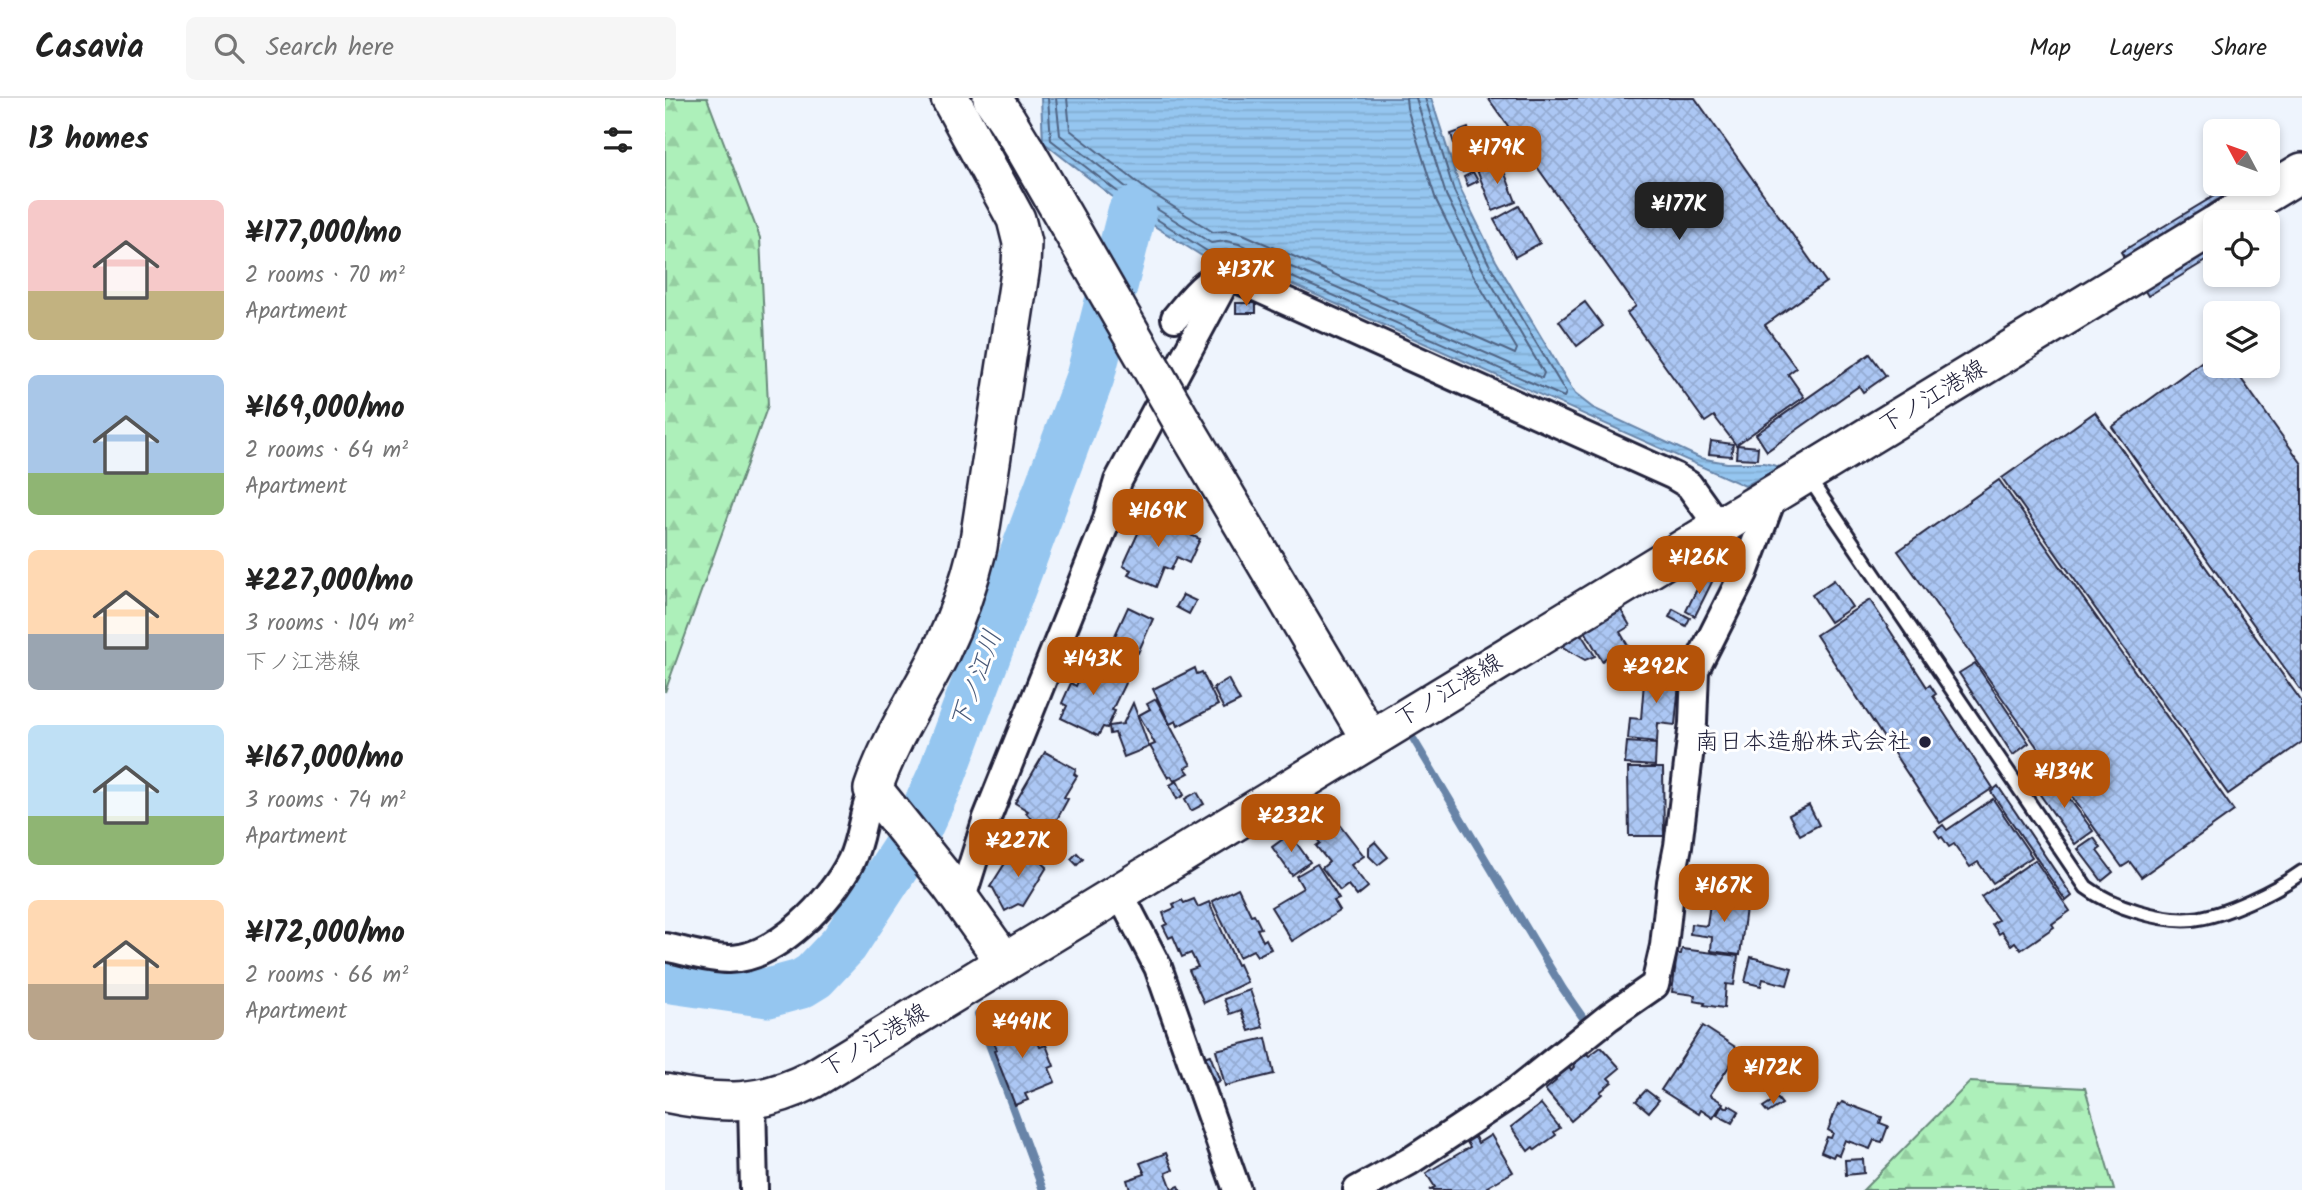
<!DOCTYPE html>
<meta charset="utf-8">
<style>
:root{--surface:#fff;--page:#f6f6f6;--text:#222;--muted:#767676;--line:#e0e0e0;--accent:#b45309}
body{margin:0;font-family:Kalam,"Klee One",sans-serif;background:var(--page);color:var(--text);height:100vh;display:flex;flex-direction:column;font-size:26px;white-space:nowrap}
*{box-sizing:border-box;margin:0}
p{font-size:23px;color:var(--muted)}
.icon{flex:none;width:38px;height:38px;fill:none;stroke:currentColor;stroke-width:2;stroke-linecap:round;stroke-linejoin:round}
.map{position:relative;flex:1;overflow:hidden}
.side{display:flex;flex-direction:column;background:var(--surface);width:665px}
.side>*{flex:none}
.needle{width:46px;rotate:311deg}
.tools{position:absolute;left:1538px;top:21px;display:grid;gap:14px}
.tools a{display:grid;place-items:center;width:77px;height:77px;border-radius:10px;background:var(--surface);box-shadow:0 4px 10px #0003;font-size:35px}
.price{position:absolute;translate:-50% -60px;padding:0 16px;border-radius:14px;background:var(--accent);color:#fff;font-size:23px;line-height:46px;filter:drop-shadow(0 2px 4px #0008)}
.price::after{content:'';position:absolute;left:50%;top:42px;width:21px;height:16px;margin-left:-10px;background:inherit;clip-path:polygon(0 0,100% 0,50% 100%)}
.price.active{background:#222;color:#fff}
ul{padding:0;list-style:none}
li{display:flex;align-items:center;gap:21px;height:175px;padding:0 28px}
li span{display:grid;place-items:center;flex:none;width:196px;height:140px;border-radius:10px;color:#555}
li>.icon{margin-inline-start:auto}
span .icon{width:84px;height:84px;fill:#fffc;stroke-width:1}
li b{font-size:30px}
h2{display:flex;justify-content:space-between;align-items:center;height:84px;padding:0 28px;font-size:30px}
header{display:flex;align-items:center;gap:42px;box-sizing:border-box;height:98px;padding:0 35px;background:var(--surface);border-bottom:2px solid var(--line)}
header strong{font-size:33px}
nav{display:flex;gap:38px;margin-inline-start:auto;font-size:24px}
.search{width:490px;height:63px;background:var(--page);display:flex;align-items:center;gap:18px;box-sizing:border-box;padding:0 24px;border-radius:10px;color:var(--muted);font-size:26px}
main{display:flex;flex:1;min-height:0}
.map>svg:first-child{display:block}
.forest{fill:url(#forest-firs);stroke:#68897a;stroke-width:2}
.water{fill:url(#water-rules);stroke:#6784a8;stroke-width:2}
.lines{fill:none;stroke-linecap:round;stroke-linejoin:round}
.shore{stroke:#506483;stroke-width:2}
.stream{stroke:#6784a8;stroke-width:8}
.river{stroke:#95c6f0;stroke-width:49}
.building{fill:url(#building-cross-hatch);stroke:#22223b;stroke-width:2}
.lane-casing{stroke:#22223b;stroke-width:18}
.street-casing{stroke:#22223b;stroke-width:32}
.secondary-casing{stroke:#22223b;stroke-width:42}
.lane{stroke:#fff;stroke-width:12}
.street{stroke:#fff;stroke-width:26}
.secondary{stroke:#fff;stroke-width:37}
.secondary-bridge-casing{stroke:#22223b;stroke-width:42;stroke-linecap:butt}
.secondary-bridge{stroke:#fff;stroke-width:37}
.poi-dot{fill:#22223b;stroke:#fff;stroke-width:2.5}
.labels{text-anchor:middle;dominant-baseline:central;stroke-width:6;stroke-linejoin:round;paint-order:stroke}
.street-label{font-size:24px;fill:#22223b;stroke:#fff}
.poi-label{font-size:24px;fill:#22223b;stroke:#fff;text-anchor:end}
.water-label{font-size:26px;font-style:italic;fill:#4a5b7a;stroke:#fff}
</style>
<header>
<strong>Casavia</strong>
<div class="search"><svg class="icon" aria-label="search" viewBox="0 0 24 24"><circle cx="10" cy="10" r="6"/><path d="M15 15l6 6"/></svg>Search here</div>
<nav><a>Map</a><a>Layers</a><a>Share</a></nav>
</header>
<main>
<section class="side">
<h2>13 homes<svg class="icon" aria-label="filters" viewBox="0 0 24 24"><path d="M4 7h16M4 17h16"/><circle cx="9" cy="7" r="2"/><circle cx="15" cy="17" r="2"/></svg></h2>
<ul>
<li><span style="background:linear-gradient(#f6c9c9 65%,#c2b280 0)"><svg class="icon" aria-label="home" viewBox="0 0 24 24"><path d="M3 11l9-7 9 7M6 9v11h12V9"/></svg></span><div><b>¥177,000/mo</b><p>2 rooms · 70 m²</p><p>Apartment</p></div></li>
<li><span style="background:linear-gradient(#a9c7e8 70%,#8fb573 0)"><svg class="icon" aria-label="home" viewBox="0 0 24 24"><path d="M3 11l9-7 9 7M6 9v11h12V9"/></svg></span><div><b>¥169,000/mo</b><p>2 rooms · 64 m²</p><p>Apartment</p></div></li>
<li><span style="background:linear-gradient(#ffd9b3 60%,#9aa5b1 0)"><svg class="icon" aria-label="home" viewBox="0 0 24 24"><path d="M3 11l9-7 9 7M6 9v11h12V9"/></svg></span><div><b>¥227,000/mo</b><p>3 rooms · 104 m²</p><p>下ノ江港線</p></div></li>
<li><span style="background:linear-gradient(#bfe0f5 65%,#8fb573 0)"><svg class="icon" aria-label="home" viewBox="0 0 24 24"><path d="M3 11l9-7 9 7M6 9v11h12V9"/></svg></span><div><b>¥167,000/mo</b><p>3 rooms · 74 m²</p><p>Apartment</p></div></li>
<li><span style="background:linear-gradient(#ffd9b3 60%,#b9a48a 0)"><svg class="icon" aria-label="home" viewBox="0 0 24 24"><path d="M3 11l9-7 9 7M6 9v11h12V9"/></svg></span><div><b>¥172,000/mo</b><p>2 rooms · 66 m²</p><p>Apartment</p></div></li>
</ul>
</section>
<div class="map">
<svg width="1637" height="1092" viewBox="0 0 1637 1092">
<defs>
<pattern id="forest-firs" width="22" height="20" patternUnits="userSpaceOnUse" patternTransform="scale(1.75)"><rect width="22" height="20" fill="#adf0ba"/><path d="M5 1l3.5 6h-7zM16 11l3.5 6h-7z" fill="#95cea1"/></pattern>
<pattern id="water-rules" width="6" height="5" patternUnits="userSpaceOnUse" patternTransform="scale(1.75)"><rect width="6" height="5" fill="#95c6f0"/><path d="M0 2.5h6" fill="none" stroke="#80aacf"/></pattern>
<pattern id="building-cross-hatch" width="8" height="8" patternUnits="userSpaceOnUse" patternTransform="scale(1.75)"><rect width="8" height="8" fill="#acc7f4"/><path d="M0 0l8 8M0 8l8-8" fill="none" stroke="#94abd2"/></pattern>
</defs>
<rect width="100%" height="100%" fill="#eef4fd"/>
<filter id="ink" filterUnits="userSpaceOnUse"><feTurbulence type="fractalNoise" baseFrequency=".0143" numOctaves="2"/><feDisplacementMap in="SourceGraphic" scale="14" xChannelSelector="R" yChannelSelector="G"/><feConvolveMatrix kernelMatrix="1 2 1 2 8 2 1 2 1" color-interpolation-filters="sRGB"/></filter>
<g filter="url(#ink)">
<g class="forest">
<polygon points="0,0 42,0 95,140 103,307 0,594"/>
<polygon points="1305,984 1420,990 1449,1092 1198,1092"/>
</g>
<polygon class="water" points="376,0 766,0 795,90 831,163 910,296 928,310 1035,360 1062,365 1099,365 1116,369 1080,388 568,160 561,159 545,163 467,114 378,44"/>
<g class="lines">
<g class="shore">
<polyline points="383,0 386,42 471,108 545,155 561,152 570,154 899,299 901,295 824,166 789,93 760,0"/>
<polyline points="391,0 395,37 476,101 546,145 561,143 574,146 877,280 879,275 817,170 781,97 751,0"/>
<polyline points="402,0 405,32 482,92 548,134 564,133 578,136 850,256 852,251 807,175 771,102 742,10 741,0"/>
</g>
<g class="stream">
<polyline points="749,642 898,891 921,924"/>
<polyline points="313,916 378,1092"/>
</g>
<polyline class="river" points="0,880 103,895 136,886 149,878 179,846 247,742 276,679 425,279 467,114"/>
</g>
<g class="building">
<polygon points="823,0 1030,0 1161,184 1100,227 1131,270 1123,276 1139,299 1071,347 1049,318 1040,324 962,215 971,208"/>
<polygon points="803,30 805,39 814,36 823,65 798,74 786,36"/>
<polygon points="835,63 851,104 828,113 812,72"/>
<polygon points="808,74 813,83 803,88 799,79"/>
<polygon points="1569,86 1579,86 1603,124 1550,124 1550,157 1483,198 1456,154"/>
<polygon points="854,108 875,145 850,159 829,122"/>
<polygon points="920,204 938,228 912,248 894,223"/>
<rect x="571" y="205" width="20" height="10"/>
<polygon points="1550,254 1550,268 1567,268 1637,366 1637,594 1447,329"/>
<polygon points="1205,256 1221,278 1198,294 1194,288 1102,353 1091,336"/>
<polygon points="1430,314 1637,604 1637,644 1563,696 1337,380"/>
<polygon points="1046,343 1068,346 1066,358 1044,356"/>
<polygon points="1072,347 1093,349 1092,361 1071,360"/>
<polygon points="1334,382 1569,713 1476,779 1465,764 1457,769 1233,453"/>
<polygon points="489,414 509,423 507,429 535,441 524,465 512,459 506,472 499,469 491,489 463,477 466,472 458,468 480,420 485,423"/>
<polygon points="1039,477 1048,482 1030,518 1021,513"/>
<polygon points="1169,482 1187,509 1165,524 1147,497"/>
<polygon points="518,497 531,503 524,516 511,509"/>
<polygon points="1205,502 1262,589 1265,587 1271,596 1268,598 1328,690 1275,725 1151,537"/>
<polygon points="463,509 488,521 473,555 469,553 463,566 445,557 450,546 447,544"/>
<polygon points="1008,511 1025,520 1021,528 1004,519"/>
<polygon points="956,512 965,528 955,534 969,558 965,560 969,565 952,575 942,559 937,563 920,533"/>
<polygon points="916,536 930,558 920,562 896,548"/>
<polygon points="410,538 421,542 415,557 404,552"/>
<polygon points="421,557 455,574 453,577 462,581 447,612 450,613 442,630 438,629 433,638 396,620 402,608 397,605 406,585 411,588 421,567 418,565"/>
<polygon points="1310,565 1364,645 1348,657 1294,575"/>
<polygon points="530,570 532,576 537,574 553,607 513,628 511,623 505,626 488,591"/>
<polygon points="980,572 1015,575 1010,627 993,625 992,644 963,641 965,620 976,621"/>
<polygon points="563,581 575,603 559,611 548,590"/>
<polygon points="491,601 526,667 520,670 524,675 509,683 506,678 503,680 485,648 490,646 474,617 485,611 482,606"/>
<polygon points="468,605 484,649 459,659 450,635 445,636 444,628 458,626"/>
<polygon points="962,644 991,646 990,668 960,666"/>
<polygon points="380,654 411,671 409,676 412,678 399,699 403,701 390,725 382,721 377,733 361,715 363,713 350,705"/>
<polygon points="963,670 998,670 999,738 964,738"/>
<polygon points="1388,678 1428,733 1410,746 1371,691"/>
<polygon points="512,683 519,697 512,701 505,687"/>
<polygon points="1333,688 1407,798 1401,803 1326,694"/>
<polygon points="532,694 539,706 526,713 520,701"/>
<polygon points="1328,701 1367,759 1328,785 1313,764 1305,769 1289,746 1284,749 1277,739 1275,740 1270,733 1278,727 1282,732"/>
<polygon points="1144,707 1154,727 1135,737 1124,717"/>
<polygon points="669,719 699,758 686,767 703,789 692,798 683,787 675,793 657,770 664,764 651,748 655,745 647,735"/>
<polygon points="625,736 645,764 627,777 607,749"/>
<polygon points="1429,740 1436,750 1432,753 1448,774 1437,783 1413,751"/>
<polygon points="710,744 723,759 713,767 704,758 704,749"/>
<polygon points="351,748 360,755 362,752 382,769 358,808 353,806 340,813 328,790 325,789"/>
<polygon points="412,755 418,761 412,767 406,761"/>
<polygon points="1370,762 1405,813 1387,826 1389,829 1356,852 1350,844 1346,847 1337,834 1334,836 1327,826 1333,822 1316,799"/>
<polygon points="652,766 674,801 669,803 675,813 627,843 606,809 638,790 631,778"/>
<polygon points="573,790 586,817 589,816 596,830 592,831 598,843 601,841 606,851 592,858 588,852 574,859 547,803"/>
<polygon points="1054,793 1064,794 1063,799 1082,802 1075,857 1046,853 1047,839 1025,836 1026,826 1042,828 1046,797 1053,798"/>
<polygon points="529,801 533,809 544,804 572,867 574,866 582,884 539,905 524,872 533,869 526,855 517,859 508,838 504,840 498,828 502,826 498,815 510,810 508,806 517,802 519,805"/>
<polygon points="1017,851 1073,858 1069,887 1061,886 1059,910 1039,907 1040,905 1029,903 1030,897 1007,894 1012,856 1016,856"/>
<polygon points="1086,859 1127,870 1122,887 1098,881 1096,888 1080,884"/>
<polygon points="585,892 598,929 584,933 576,912 565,916 559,901"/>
<polygon points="365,923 375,949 381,947 389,968 384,970 390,984 360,996 363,1002 350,1007 329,953 332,952 323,931 334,926 337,934"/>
<polygon points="1038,928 1075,952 1045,997 1058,1005 1048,1020 1036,1012 1034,1016 996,992"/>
<polygon points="601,940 609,976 560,988 551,952"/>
<polygon points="936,949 955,970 943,980 947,984 935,994 937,996 906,1023 880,992 891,983 889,981 903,969 906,972 909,969 908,966 921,955 924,958"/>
<polygon points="545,957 555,983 545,987 535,960"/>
<polygon points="981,992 994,1002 984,1014 971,1003"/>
<polygon points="1112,1000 1117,1006 1103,1015 1098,1009"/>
<polygon points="1177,1004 1217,1019 1215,1025 1223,1028 1217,1044 1209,1042 1205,1051 1180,1042 1174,1057 1170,1055 1168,1059 1156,1054 1162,1039 1166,1040 1168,1035 1163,1032 1173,1006 1175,1007"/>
<polygon points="876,1006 895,1030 889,1034 891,1037 870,1052 868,1049 863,1053 846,1029"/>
<polygon points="1057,1007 1063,1010 1064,1007 1074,1013 1067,1025 1052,1017"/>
<polygon points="826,1037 848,1074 822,1089 824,1092 764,1092 770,1089 761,1075 805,1049 802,1044 810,1039 813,1045"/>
<polygon points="501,1055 508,1072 501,1075 507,1091 514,1088 516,1092 465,1092 462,1082 480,1076 475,1065"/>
<polygon points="1198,1061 1199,1075 1181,1077 1180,1062"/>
</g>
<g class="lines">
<defs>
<path id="lane" d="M1143,379L1421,789C1446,808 1496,824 1528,821C1559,818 1612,792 1637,774"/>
<g id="street">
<path d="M510,220C524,204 545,171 570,180L1009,378L1024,387L1054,429"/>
<polyline points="454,794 493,869 572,1092"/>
<polyline points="296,803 322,720 440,427 453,383 563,178"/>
<path d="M0,849C20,853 43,861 64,861C111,861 167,802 186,763C197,740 197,714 208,691"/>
<polyline points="87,1003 89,1092"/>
<polyline points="692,1092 745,1063 851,993 944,919 990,887 999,848 1006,784 1013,748 1028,625 1030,572 1079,475 1109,396"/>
</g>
<g id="secondary">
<path d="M285,0L351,121L357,145L356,168L313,449C304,486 292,521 275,556C253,600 224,643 208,691L285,787L340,864"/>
<polyline points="327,0 342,22 361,53"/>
<polyline points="1555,124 1637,74"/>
<polyline points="519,327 705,641"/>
<path d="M0,995C56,1007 96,1008 148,981L1550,127"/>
</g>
</defs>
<use href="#lane" class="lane-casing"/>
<use href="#street" class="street-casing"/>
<use href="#secondary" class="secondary-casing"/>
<use href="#lane" class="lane"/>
<use href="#street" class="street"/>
<use href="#secondary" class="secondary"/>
<defs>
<polyline id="secondary-bridge" points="361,53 519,327"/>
</defs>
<use href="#secondary-bridge" class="secondary-bridge-casing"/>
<use href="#secondary-bridge" class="secondary-bridge"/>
</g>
</g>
<circle class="poi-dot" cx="1260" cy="644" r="7"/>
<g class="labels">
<g class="street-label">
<text transform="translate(1268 299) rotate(-31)">下ノ江港線</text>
<text transform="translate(784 593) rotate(-31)">下ノ江港線</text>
<text transform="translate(210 943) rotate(-31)">下ノ江港線</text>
</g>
<g class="poi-label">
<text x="1246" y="644">南日本造船株式会社</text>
</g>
<g class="water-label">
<text transform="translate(312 582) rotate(-70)">下ノ江川</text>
</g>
</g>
</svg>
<div class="tools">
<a><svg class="needle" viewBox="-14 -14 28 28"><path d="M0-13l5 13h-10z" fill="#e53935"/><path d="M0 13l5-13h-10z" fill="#767676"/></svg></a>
<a><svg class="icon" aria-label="locate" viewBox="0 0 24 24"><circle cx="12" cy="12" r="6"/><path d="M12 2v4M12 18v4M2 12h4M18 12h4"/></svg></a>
<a><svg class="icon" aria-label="layers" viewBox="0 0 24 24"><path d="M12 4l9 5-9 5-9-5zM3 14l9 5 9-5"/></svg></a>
</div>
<b class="price" style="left:832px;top:88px">¥179K</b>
<b class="price active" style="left:1014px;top:144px">¥177K</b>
<b class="price" style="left:581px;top:210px">¥137K</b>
<b class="price" style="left:493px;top:451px">¥169K</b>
<b class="price" style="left:1034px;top:498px">¥126K</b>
<b class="price" style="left:428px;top:599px">¥143K</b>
<b class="price" style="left:991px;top:607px">¥292K</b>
<b class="price" style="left:1399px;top:712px">¥134K</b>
<b class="price" style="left:626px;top:756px">¥232K</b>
<b class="price" style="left:353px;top:781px">¥227K</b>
<b class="price" style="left:1059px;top:826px">¥167K</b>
<b class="price" style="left:357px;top:962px">¥441K</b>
<b class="price" style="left:1108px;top:1008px">¥172K</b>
</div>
</main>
